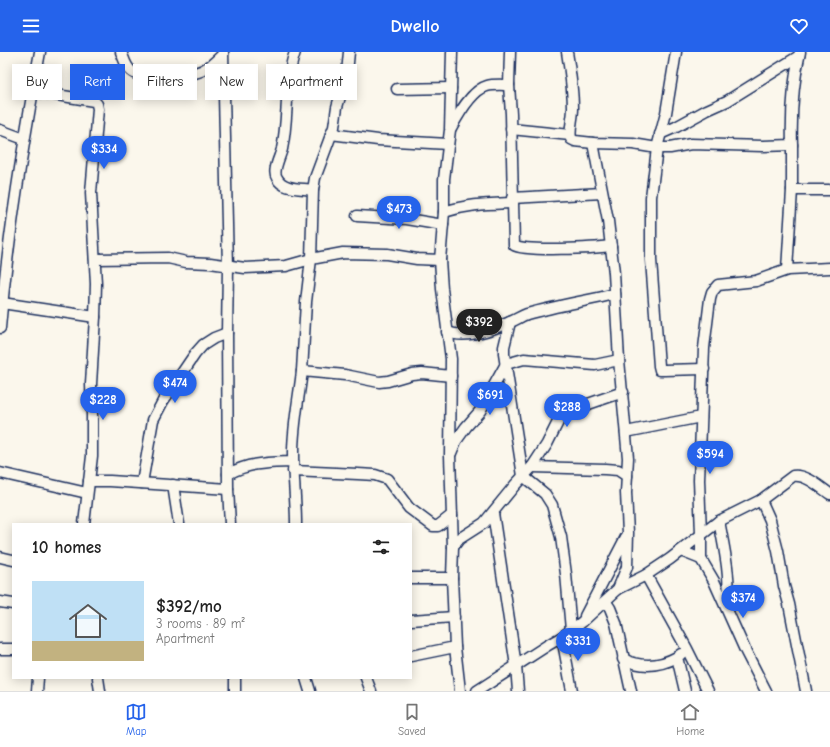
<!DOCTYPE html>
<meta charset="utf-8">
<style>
:root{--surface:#fff;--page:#f6f6f6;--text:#222;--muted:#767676;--line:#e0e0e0;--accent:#2563eb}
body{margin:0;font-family:"Comic Neue",sans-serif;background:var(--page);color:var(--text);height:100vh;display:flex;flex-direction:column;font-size:15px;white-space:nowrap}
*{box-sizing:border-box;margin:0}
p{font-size:13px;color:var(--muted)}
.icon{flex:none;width:22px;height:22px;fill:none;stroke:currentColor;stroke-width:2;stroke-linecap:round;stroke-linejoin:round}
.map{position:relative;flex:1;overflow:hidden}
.details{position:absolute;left:12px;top:471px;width:400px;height:156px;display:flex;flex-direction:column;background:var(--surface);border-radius:0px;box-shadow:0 2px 10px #0003}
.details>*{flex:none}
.banner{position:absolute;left:12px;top:12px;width:400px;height:36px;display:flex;gap:8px}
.price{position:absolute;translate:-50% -34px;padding:0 9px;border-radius:14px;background:var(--accent);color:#fff;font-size:13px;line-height:26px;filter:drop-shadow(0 1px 2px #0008)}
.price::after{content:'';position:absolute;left:50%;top:24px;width:12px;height:9px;margin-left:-6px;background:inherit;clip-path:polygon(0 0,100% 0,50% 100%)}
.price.on{background:#222;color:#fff}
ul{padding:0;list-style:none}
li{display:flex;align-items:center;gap:12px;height:100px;padding:0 20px}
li+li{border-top:1px solid var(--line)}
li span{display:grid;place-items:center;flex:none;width:112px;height:80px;border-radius:0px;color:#555}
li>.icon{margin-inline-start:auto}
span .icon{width:48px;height:48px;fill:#fffc;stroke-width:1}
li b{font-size:17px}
h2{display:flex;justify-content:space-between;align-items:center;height:48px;padding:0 20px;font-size:17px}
.chip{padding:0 14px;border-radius:0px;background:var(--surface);box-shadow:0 2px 10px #0003;font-size:14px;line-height:36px}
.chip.on{background:var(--accent);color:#fff}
header{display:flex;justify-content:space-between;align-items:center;height:52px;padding:0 20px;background:var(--accent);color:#fff;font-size:18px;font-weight:800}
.dock{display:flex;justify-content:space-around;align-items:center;height:56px;border-top:1px solid var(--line);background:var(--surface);font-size:11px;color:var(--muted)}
.dock a{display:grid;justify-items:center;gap:2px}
.dock .on{color:var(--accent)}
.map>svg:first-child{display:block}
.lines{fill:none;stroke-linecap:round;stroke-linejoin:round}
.minor-casing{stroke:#1b2f5e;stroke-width:13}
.minor{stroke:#fbf7ec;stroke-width:10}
</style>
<header><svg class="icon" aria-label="menu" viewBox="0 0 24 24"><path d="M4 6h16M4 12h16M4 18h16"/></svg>Dwello<svg class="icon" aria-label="heart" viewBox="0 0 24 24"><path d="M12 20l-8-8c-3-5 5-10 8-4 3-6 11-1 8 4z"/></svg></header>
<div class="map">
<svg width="830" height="639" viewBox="0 0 830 639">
<rect width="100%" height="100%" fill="#fbf7ec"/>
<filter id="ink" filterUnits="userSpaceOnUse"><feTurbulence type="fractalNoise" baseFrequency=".025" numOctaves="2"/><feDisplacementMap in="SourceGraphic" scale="8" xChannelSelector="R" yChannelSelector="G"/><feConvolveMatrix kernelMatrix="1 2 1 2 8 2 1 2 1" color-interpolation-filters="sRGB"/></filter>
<g filter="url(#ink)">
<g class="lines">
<defs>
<g id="minor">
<path d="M121,0C124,6 125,14 131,19C140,28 183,25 195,21C207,18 215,10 223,2"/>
<polyline points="223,0 228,215 227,281 228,437 230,472"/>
<path d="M295,0C284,32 289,65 282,97C280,105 272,119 277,126C283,138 301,136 313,138"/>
<polyline points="452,0 450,78 444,127 444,160 440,208 442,237 451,307 450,403 453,495 452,526 455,595 460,639"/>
<path d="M510,0L509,33L511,62L514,193C525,200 596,196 611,194"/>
<path d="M567,0C570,19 573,37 573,56C573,67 569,77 571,87L575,89L593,91L633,92L657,96H670L691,92L763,94L792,93C791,62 793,30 800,0"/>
<polyline points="676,0 666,61 657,96 651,145 651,208 659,314 660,318 664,318 704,317"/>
<polyline points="397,37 451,36"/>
<polyline points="32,39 94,49 97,52 98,57 91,141 96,232 95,265 91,332 92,363 92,404 84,472"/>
<path d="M451,76C458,63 472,38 487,34C494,32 503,33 509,33"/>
<polyline points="511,77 570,83"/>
<polyline points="0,78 24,87"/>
<polyline points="331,82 378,88 448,92"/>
<polyline points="660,82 676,75 707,58 727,49 799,4"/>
<polyline points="792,138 830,138"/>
<polyline points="512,146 602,141"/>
<path d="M444,160C468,152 487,152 512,151"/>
<polyline points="357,164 407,167 443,173"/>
<polyline points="95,207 168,206 186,210 210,211 245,216 286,214 311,207 343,201 387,202 417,207 440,208"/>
<polyline points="787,218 792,138 792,93"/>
<polyline points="2,251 95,265"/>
<polyline points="510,270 504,295 504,302 523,424 545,442 552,453 561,485 566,522 571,578"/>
<path d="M0,276C8,184 23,91 40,0"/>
<path d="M447,280C466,287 492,278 510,270C516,268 521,264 527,262C556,254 586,249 615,242"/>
<polyline points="302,319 306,250 311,207 313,138 315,126 334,75 337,55 347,21 349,0"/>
<polyline points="626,380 701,365"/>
<polyline points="451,401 456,389 466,375 480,359 506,312 524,307 595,313 619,308"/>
<polyline points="532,415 605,417 618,418 627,424"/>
<polyline points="293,419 358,422 375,423 387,427 409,456 433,474 438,474 452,463"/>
<polyline points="0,421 87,441"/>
<path d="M228,422C251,410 268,411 293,410"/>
<polyline points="89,429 110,429 228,437"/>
<polyline points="142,431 153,368 163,349 195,302 203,293 214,286 227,281"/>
<polyline points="173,433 179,472"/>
<path d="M761,448L793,424C806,422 820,435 830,442"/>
<polyline points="493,461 516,614 518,639"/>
<path d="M719,469C725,499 731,528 728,558"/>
<path d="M296,472C296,448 293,425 293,401C293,373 299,346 302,319L345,323L379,330L388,329L412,322L422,321L451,324"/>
<polyline points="453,495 459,487 484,471 515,433 532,415 547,392 558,370 565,360 623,340"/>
<polyline points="681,499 701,507"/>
<polyline points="0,505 13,508"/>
<polyline points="646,523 687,597 708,639"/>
<polyline points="411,526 452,526"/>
<polyline points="618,537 646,523 670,507 719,469 761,448 770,468 778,499 784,534 789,552 806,639"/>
<polyline points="0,550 13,552"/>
<polyline points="606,550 610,556 616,571 631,639"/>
<polyline points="585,564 626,485"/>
<polyline points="411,568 454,565"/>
<polyline points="562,585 572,639"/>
<polyline points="0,597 13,597"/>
<polyline points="681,602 677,605 685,639"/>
<polyline points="411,604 455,595"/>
<path d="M623,607C642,616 659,615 677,605"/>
<polyline points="98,626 100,639"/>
<polyline points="235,626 235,639"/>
<polyline points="306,626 310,639"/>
<polyline points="366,626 371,639"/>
<polyline points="37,639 38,626"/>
<polyline points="477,639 548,593 562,585 582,570 618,537 627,515 628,481 626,441 628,406 619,308 614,221 608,169 593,91"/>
<polyline points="766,639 745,598 714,529 701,507 701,482 699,428 704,296 710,247 712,240 718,233 756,229 787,218 830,216"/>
</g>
</defs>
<use href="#minor" class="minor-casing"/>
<use href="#minor" class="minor"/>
</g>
</g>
</svg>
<b class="price" style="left:104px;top:118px">$334</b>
<b class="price" style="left:399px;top:178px">$473</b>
<b class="price on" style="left:479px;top:291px">$392</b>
<b class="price" style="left:175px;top:352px">$474</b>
<b class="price" style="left:490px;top:364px">$691</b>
<b class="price" style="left:103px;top:369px">$228</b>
<b class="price" style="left:567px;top:376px">$288</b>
<b class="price" style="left:710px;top:423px">$594</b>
<b class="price" style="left:743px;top:567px">$374</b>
<b class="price" style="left:578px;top:610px">$331</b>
<div class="banner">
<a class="chip">Buy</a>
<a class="chip on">Rent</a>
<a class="chip">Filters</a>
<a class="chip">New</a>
<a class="chip">Apartment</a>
</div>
<section class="details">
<h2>10 homes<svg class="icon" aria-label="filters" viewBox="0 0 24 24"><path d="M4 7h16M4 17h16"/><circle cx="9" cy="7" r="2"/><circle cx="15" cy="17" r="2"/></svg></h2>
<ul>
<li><span style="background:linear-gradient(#bfe0f5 75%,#c2b280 0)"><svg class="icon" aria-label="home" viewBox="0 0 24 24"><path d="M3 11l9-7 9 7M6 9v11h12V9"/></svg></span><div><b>$392/mo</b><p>3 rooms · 89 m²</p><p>Apartment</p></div></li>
</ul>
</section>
</div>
<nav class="dock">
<a class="on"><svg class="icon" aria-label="map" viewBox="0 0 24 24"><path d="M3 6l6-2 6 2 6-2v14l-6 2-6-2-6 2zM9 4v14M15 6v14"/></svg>Map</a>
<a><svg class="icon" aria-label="saved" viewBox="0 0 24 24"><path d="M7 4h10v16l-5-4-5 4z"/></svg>Saved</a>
<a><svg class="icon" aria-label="home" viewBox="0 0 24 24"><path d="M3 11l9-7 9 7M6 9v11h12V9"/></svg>Home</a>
</nav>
